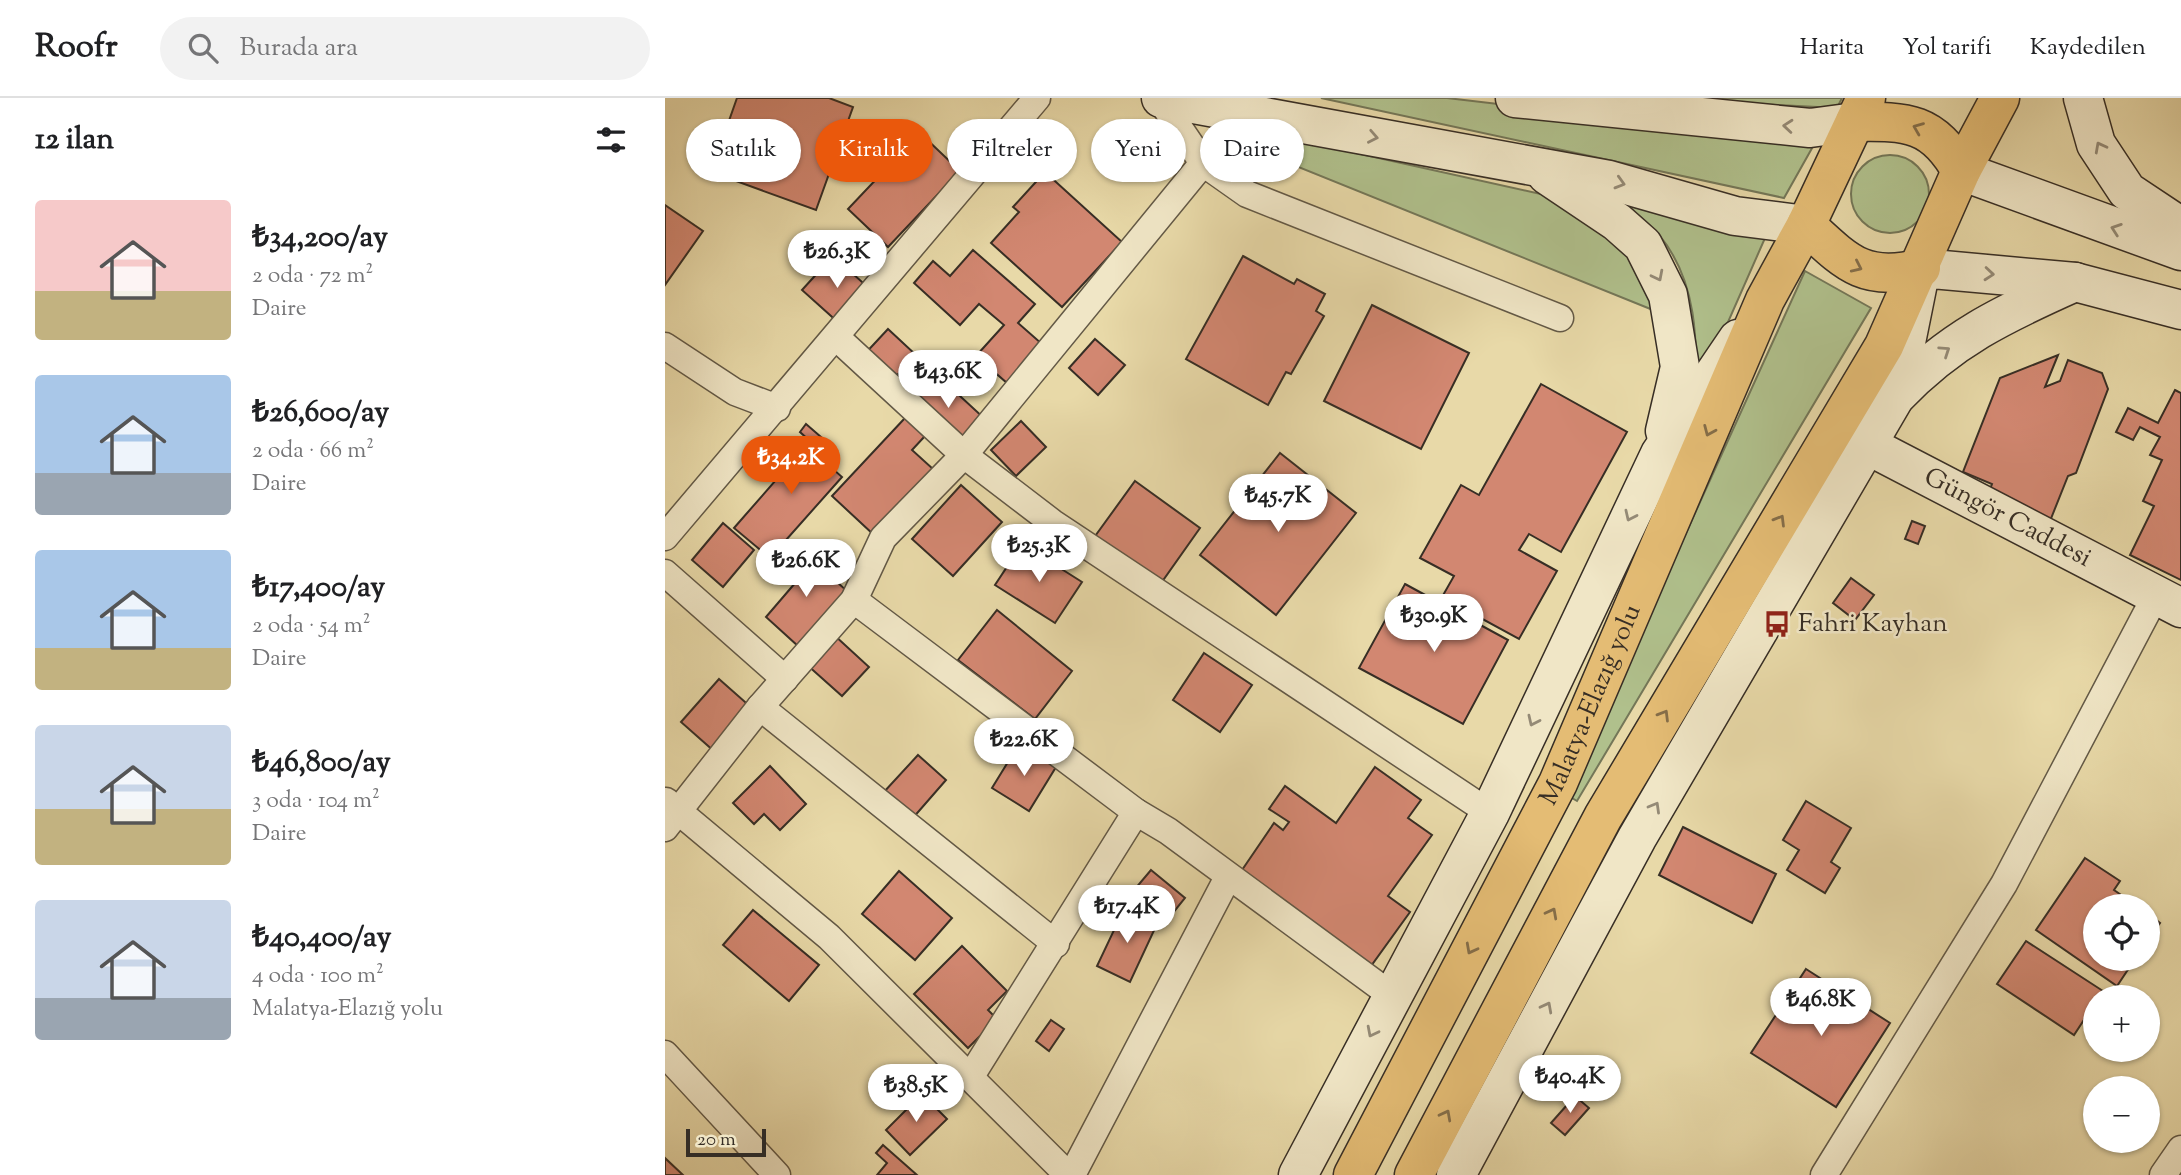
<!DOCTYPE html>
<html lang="tr">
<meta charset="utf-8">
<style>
:root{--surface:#fff;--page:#f2f2f2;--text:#202124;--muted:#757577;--line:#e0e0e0;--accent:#ea580c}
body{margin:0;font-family:"Sorts Mill Goudy",serif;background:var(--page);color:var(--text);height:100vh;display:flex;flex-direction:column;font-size:26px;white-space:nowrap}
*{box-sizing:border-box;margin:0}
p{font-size:23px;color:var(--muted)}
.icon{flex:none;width:38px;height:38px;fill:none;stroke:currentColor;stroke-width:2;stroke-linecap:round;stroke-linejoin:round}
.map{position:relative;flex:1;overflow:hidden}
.panel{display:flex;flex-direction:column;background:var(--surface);width:665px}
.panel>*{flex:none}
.hud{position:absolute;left:21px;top:21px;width:665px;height:63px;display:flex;gap:14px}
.controls{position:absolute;left:1418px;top:796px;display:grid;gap:14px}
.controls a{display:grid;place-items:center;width:77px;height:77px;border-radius:50%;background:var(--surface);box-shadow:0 2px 5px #0004;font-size:35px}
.scale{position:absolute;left:21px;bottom:18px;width:80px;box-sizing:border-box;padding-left:7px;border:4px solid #372e25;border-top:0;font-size:19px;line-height:24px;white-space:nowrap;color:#372e25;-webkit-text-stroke:5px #f0e6c6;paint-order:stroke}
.price{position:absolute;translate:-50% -60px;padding:0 16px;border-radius:24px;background:#fff;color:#222;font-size:23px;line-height:46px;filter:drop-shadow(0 2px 4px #0008)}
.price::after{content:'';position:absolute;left:50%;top:42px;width:21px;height:16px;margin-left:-10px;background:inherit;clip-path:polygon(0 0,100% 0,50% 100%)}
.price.selected{background:var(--accent);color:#fff}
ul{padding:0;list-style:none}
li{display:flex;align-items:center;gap:21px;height:175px;padding:0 35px}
li span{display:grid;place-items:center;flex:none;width:196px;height:140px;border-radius:7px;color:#555}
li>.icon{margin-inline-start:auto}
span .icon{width:84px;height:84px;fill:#fffc;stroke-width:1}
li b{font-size:30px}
h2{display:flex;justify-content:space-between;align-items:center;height:84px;padding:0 35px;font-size:30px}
.pill{padding:0 24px;border-radius:32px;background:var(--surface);box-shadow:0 2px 5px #0004;font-size:24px;line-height:63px}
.pill.selected{background:var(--accent);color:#fff}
header{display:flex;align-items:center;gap:42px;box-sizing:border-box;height:98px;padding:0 35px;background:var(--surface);border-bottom:2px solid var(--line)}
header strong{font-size:33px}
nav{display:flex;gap:38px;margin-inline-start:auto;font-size:24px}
.search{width:490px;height:63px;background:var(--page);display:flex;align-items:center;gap:18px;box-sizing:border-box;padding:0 24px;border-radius:38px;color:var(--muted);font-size:26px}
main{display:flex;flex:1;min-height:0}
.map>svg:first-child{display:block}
.green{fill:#b0c08c;stroke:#747758;stroke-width:2}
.building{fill:#d28771;stroke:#372e25;stroke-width:2}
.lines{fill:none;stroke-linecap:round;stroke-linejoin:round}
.street-casing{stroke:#635946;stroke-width:29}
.secondary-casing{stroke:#372e25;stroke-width:41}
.highway-casing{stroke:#372e25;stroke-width:41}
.street{stroke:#f0e6c6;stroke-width:26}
.secondary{stroke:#f0e6c6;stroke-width:38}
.highway{stroke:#e4bc74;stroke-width:38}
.oneway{stroke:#948a76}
.oneway2{stroke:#856e49}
.labels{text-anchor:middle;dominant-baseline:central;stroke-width:5;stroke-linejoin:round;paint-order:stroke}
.street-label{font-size:26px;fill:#372e25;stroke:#f0e6c6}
.poi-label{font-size:26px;fill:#372e25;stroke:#f0e6c6;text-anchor:start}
</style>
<header>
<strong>Roofr</strong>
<div class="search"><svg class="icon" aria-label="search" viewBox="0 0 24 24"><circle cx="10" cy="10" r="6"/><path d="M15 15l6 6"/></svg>Burada ara</div>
<nav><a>Harita</a><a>Yol tarifi</a><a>Kaydedilen</a></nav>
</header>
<main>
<section class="panel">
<h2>12 ilan<svg class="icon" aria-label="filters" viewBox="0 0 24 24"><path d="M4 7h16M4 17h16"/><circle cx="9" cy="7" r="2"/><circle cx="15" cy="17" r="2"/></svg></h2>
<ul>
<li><span style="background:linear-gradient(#f6c9c9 65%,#c2b280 0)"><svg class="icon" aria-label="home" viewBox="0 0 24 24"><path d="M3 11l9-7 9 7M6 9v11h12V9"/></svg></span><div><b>₺34,200/ay</b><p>2 oda · 72 m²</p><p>Daire</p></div></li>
<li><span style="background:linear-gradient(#a9c7e8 70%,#9aa5b1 0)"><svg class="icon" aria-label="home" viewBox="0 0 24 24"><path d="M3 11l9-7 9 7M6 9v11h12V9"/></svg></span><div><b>₺26,600/ay</b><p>2 oda · 66 m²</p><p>Daire</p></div></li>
<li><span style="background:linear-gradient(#a9c7e8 70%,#c2b280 0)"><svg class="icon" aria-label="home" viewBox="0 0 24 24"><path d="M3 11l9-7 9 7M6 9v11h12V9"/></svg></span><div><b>₺17,400/ay</b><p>2 oda · 54 m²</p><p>Daire</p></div></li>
<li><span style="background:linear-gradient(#c9d6e8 60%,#c2b280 0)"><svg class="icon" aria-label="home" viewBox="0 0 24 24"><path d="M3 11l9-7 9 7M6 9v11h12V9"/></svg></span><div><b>₺46,800/ay</b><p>3 oda · 104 m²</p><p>Daire</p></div></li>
<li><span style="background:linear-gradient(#c9d6e8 70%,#9aa5b1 0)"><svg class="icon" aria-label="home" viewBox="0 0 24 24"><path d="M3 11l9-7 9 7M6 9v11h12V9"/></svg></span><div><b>₺40,400/ay</b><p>4 oda · 100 m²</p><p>Malatya-Elazığ yolu</p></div></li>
</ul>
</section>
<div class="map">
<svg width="1516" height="1077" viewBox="0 0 1516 1077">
<rect width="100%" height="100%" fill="#e8d9a8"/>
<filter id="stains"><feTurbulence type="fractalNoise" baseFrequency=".00286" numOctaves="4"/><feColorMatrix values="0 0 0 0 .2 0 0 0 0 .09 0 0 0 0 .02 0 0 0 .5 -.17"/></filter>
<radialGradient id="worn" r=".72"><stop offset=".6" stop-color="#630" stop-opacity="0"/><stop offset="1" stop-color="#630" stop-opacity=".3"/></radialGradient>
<g class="green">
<polygon points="656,0 782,0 1151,43 1119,100"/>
<polygon points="971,0 1177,0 1172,10"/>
<polygon points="619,39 889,99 954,131 993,214 611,60"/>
<circle cx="1225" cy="96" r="39"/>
<path d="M954,100L1104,131L1030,299C1033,244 1032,182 994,137C983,124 967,112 954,100Z"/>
<polygon points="1140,173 1206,210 912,703 902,697"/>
</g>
<g class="building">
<polygon points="72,0 164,0 188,9 151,112 46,74"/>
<polygon points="255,35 295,73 223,149 183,111"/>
<polygon points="380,74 457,144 397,209 326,145 354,114 348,109"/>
<polygon points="0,107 38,133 0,187"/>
<polygon points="308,152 370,206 353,225 377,246 342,285 311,258 339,227 314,206 295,227 249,185 268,163 285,178"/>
<polygon points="168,158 206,192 175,226 137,192"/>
<polygon points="578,158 629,186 632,181 660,196 651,213 659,218 626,276 621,274 603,307 521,261"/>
<polygon points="707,207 804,255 756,351 659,303"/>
<polygon points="223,231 251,257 224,286 196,260"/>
<polygon points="430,241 460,267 433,297 404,270"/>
<polygon points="1393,257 1380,289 1395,283 1403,262 1437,275 1443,291 1411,375 1403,378 1383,428 1319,407 1327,386 1298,374 1335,280"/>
<polygon points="270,275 321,322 296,348 245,302"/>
<polygon points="876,286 962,334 896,454 864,436 854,452 892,473 854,541 777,499 789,478 755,460 796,387 814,397"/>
<polygon points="1510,292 1516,295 1516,482 1465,457 1489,408 1478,403 1497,362 1485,357 1495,339 1475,329 1468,342 1451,334 1463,310 1493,325"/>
<polygon points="240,320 260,338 247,352 268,371 209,437 167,398"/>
<polygon points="356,323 381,349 351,378 326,352"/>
<polygon points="141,326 171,352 160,364 177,379 105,460 69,430 145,343 135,334"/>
<polygon points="615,355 691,415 611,517 535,457"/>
<polygon points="470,383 535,430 494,488 428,441"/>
<polygon points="296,387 337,424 288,478 247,441"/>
<polygon points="1247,423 1260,428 1253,446 1240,441"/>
<polygon points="58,425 89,452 58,489 27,462"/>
<polygon points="357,446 417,484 390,525 330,487"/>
<polygon points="138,453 183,494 133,548 101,519 131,484 119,474"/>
<polygon points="1186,480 1209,497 1190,522 1168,505"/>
<polygon points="740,486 843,542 798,626 694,570"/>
<polygon points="332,512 407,573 370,621 293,562"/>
<polygon points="168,536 204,569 177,598 141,566"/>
<polygon points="539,555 587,587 555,634 508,602"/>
<polygon points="54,581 88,611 50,654 16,624"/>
<polygon points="354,646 391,669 364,713 327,690"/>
<polygon points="253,657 281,682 247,721 218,695"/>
<polygon points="105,668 141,706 115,732 99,716 89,726 68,705"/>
<polygon points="710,669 756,702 743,720 767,737 723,798 745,814 706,868 575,775 609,725 618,732 624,724 604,711 620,688 671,725"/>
<polygon points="1141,703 1186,730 1166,764 1175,770 1160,795 1122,772 1134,752 1118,742"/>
<polygon points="1018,729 1111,776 1087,825 994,777"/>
<polygon points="1420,760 1455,783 1449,792 1472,808 1430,808 1430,861 1470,861 1452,888 1371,832"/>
<polygon points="486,772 520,800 499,826 464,798"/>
<polygon points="234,773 287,820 250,862 197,816"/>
<polygon points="459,811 492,826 465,884 432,868"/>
<polygon points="88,812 154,867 124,903 58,847"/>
<polygon points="1482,815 1495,825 1482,844"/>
<polygon points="1361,843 1438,893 1430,900 1430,905 1409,937 1332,886"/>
<polygon points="297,848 342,893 323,912 332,921 303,950 249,896"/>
<polygon points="1141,871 1225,925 1171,1009 1086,955"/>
<polygon points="386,922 399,931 384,953 371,943"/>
<polygon points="257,996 282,1021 245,1057 221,1032"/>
<polygon points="910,998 924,1010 900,1037 886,1025"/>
<polygon points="218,1047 252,1077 212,1077 222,1065 211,1055"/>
<polygon points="0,1060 18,1077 0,1077"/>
</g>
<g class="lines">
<defs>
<g id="street">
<polyline points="494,0 538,65 582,96 895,220"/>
<polyline points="171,239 299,357 388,425 825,715"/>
<polyline points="0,248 70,294 112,310"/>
<polyline points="0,439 372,0"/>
<polyline points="0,475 120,581"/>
<polyline points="189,502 471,714 503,733 726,897"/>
<polyline points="95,609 391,846"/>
<polyline points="1,703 164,839 403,1077"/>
<polyline points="0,730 95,609 189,502 218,440 299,357 538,65"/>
<polyline points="0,956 112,1077"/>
<polyline points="306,978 471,714"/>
<polyline points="407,1077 563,779"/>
<polyline points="1159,1077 1339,786 1490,499"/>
<polyline points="1498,1077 1516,1051"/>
</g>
<g id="secondary">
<polyline points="496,0 944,82 1070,118 1141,127"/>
<polyline points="850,0 1145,30 1190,24"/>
<polyline points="1418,0 1431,46 1462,93 1516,129"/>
<polyline points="1296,73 1516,153"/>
<polyline points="882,77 952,124 978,147 1003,197 1015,269 1000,333"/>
<polyline points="1230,299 1256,170 1410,184 1516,212"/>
<path id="s1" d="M1181,336L1516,510"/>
<polyline points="633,1077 825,715 995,356 1073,241"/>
<path d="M791,1077L972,740L1230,299C1285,241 1338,216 1410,184"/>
</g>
<g id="highway">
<path d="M1190,24C1242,23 1269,24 1296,73"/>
<path d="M1141,127C1181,164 1199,185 1256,170"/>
<path id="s2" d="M688,1077L893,685L1100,202L1141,127L1201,0"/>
<polyline points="749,1077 938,719 1219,248 1296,73 1335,0"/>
</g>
</defs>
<use href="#street" class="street-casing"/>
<use href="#secondary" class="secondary-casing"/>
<use href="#highway" class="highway-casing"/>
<use href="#street" class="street"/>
<use href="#secondary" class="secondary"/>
<use href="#highway" class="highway"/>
</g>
<defs><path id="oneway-chevron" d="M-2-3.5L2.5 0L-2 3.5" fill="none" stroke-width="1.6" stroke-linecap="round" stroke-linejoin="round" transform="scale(1.75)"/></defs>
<g class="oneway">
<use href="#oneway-chevron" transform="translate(1123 28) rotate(-175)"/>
<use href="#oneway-chevron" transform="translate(708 39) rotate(11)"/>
<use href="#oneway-chevron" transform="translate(1435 49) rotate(-118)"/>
<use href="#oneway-chevron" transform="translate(955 85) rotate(16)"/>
<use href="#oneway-chevron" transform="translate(1451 131) rotate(-161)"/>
<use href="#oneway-chevron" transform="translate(1324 176) rotate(5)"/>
<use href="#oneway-chevron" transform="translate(993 178) rotate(63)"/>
<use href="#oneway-chevron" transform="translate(1280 253) rotate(-34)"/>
<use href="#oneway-chevron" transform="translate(965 418) rotate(115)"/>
<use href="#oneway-chevron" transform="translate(868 623) rotate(115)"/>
<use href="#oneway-chevron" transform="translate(990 709) rotate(-60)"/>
<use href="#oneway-chevron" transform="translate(882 909) rotate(-62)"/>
<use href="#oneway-chevron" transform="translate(707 934) rotate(117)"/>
</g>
<g class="oneway2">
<use href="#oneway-chevron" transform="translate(1253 30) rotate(-158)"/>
<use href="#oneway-chevron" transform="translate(1192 169) rotate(25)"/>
<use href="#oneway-chevron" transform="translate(1044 333) rotate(113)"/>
<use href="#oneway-chevron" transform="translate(1115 422) rotate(-59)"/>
<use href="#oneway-chevron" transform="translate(999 617) rotate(-59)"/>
<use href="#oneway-chevron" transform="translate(887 815) rotate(-62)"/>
<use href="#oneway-chevron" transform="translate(806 851) rotate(118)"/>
<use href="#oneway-chevron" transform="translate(781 1017) rotate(-62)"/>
</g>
<defs>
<symbol id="bus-bare" viewBox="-9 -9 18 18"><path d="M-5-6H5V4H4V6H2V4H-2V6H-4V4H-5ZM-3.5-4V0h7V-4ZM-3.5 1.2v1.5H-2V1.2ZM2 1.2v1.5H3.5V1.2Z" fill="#8f2418" stroke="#f0e6c6" stroke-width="2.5" paint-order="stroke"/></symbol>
</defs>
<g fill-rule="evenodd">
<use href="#bus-bare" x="1093" y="507" width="38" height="38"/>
</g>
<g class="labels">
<g class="street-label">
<text stroke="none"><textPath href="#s1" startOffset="182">Güngör Caddesi</textPath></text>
<text stroke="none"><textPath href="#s2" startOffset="527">Malatya-Elazığ yolu</textPath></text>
</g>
<g class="poi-label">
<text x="1133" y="526">Fahri Kayhan</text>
</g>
</g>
<rect width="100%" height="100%" filter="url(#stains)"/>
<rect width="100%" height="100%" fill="url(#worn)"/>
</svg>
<div class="controls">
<a><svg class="icon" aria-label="locate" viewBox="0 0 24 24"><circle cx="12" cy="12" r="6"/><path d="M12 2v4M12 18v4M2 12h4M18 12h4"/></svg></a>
<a>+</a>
<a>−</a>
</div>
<div class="scale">20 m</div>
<b class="price" style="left:172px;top:192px">₺26.3K</b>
<b class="price" style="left:283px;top:312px">₺43.6K</b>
<b class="price selected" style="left:126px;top:398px">₺34.2K</b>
<b class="price" style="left:613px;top:436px">₺45.7K</b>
<b class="price" style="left:374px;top:486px">₺25.3K</b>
<b class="price" style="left:141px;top:501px">₺26.6K</b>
<b class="price" style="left:769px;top:556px">₺30.9K</b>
<b class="price" style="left:359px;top:680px">₺22.6K</b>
<b class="price" style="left:462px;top:847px">₺17.4K</b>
<b class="price" style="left:1156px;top:940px">₺46.8K</b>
<b class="price" style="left:905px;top:1017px">₺40.4K</b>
<b class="price" style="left:251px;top:1026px">₺38.5K</b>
<div class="hud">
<a class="pill">Satılık</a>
<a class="pill selected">Kiralık</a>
<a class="pill">Filtreler</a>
<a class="pill">Yeni</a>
<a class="pill">Daire</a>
</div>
</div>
</main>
